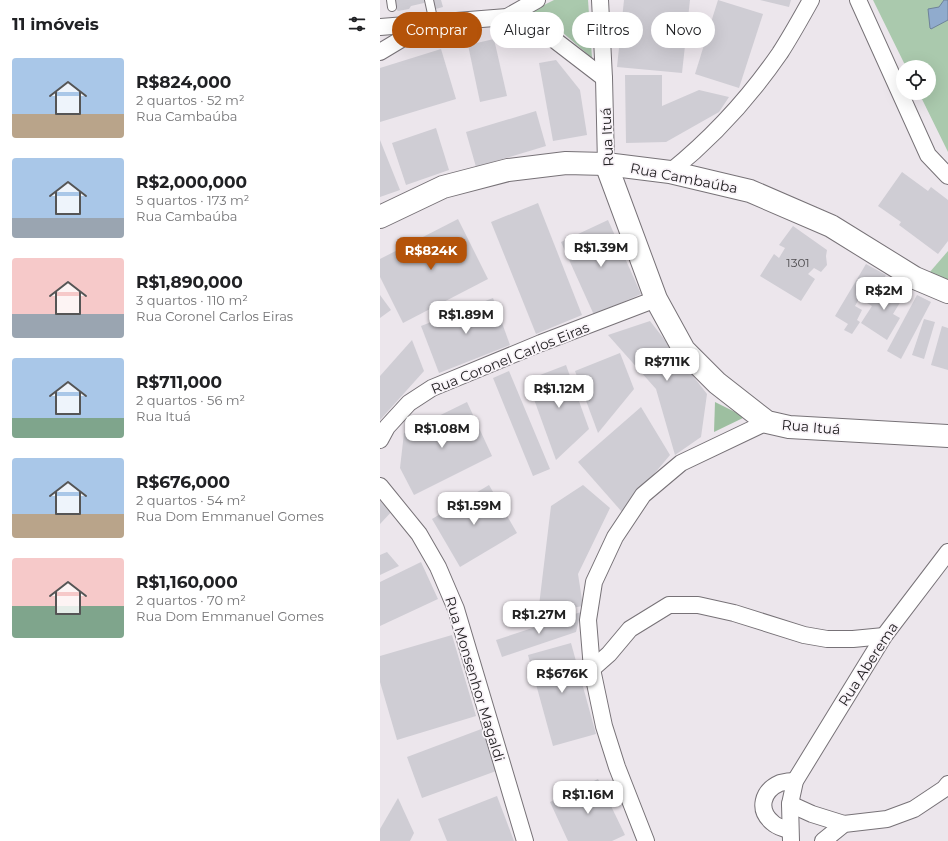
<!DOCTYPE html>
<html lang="pt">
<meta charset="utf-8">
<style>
:root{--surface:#fff;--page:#f2f2f2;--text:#202124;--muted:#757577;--accent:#b45309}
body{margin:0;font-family:Montserrat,sans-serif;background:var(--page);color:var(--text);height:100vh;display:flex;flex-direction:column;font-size:15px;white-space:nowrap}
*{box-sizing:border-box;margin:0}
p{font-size:13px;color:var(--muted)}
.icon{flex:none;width:22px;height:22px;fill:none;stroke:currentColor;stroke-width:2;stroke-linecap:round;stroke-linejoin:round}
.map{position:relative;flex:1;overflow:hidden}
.panel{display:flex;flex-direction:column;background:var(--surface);width:380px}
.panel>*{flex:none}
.banner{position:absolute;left:12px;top:12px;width:380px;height:36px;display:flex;gap:8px}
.tools{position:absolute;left:516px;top:60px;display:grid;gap:8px}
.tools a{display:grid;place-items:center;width:40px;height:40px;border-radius:50%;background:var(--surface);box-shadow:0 4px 16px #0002;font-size:20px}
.price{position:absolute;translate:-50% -34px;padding:0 9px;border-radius:8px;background:#fff;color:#222;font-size:13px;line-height:26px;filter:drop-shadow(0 1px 2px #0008)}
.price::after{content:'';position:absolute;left:50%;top:24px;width:12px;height:9px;margin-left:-6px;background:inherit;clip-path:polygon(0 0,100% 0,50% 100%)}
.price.current{background:var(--accent);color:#fff}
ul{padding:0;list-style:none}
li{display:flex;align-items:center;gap:12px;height:100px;padding:0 12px}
li span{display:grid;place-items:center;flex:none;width:112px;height:80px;border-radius:4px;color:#555}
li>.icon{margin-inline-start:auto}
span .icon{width:48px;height:48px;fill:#fffc;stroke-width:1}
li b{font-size:17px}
h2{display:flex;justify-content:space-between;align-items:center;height:48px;padding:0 12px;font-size:17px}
.chip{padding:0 14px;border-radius:18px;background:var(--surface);box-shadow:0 4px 16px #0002;font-size:14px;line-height:36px}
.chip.current{background:var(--accent);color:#fff}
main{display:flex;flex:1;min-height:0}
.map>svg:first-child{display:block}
.green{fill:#aac9ad}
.forest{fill:#9dbfa0}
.water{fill:#90abcd;stroke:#6f829a}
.building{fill:#cfcdd4}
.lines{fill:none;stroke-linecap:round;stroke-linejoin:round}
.lane-casing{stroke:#777277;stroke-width:10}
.street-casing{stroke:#777277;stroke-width:18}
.secondary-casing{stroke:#777277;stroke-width:24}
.lane{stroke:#fff;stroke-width:8}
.street{stroke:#fff;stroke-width:16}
.secondary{stroke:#fff;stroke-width:22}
.labels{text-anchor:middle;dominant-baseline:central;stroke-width:3.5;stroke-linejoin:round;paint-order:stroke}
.number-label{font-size:12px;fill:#4e4c4f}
.street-label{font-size:14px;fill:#232123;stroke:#f9f4f9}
</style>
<main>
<section class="panel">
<h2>11 imóveis<svg class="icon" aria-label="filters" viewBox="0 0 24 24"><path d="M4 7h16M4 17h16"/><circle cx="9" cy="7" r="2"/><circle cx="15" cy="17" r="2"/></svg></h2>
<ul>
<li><span style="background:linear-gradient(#a9c7e8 70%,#b9a48a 0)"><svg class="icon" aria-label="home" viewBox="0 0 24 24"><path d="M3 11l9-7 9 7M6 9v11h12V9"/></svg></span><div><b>R$824,000</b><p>2 quartos · 52 m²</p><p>Rua Cambaúba</p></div></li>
<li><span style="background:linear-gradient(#a9c7e8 75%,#9aa5b1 0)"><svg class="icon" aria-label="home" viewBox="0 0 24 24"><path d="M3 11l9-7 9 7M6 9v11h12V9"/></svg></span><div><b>R$2,000,000</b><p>5 quartos · 173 m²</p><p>Rua Cambaúba</p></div></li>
<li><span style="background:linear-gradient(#f6c9c9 70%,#9aa5b1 0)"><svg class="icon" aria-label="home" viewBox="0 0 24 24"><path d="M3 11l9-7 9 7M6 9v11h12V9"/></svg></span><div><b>R$1,890,000</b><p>3 quartos · 110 m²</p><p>Rua Coronel Carlos Eiras</p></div></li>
<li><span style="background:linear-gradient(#a9c7e8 75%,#7fa58c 0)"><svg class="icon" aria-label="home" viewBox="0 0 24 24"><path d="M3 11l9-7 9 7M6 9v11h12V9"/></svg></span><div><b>R$711,000</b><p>2 quartos · 56 m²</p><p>Rua Ituá</p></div></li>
<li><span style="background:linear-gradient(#a9c7e8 70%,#b9a48a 0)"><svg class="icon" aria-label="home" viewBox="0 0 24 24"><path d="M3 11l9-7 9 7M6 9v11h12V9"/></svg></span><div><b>R$676,000</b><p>2 quartos · 54 m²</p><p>Rua Dom Emmanuel Gomes</p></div></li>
<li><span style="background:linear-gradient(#f6c9c9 60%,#7fa58c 0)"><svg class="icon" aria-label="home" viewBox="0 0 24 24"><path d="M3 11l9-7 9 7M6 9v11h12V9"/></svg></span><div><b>R$1,160,000</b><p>2 quartos · 70 m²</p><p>Rua Dom Emmanuel Gomes</p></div></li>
</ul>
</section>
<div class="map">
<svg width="568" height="841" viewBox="0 0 568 841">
<rect width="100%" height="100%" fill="#ece6ec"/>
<g class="green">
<polygon points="174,0 208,0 212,58 174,25 142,16"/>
<polygon points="493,0 568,0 568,152 539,93 549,93 549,67 526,67"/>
<polygon points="568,251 568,289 549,273"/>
</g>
<polygon class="forest" points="335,402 365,417 334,432"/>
<polygon class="water" points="564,0 568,0 568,20 551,29 550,28 548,9 559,7"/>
<g class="building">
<polygon points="13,0 46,0 44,3 31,6 29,9 18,11 15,8"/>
<polygon points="50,0 61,0 63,7 52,10"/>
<polygon points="244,0 310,0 302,73 237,67"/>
<polygon points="338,0 383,14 359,88 315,74"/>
<polygon points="380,0 411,0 409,7"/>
<polygon points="114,39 127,96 100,102 88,45"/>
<polygon points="61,49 76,99 0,122 0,68"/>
<polygon points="176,60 200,90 207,135 173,141 159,63"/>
<polygon points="245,75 282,75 282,106 319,90 349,97 339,112 286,142 246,143"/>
<polygon points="156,111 166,146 96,167 86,132"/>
<polygon points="56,128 69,170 26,185 12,143"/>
<polygon points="0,140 20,190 0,197"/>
<polygon points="522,172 548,191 551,187 568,200 568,241 558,254 519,225 521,222 498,206"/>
<polygon points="158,203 202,315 156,334 111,222"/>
<polygon points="78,219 108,279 23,323 0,277 0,259"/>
<polygon points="228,220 261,294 214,315 181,242"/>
<polygon points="413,226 447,250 446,256 447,265 441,272 434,268 428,274 435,279 421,301 380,276 394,254 399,258 405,248 399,245"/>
<polygon points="486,264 506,275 497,290 493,288 485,302 479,299 475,306 482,310 477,320 480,322 472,334 464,330 468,324 455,316"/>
<polygon points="508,281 522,290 520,293 524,296 513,314 520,318 507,340 481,323 492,306 487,303 490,297 495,301"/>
<polygon points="0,295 11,310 0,318"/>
<polygon points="537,295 551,302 521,359 507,351"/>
<polygon points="113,298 130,345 59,373 41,326"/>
<polygon points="544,319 555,322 544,359 532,355"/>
<polygon points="270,321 327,394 321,437 295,455 276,389 228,335"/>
<polygon points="562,326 568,328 568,370 551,365"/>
<polygon points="32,340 44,371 0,420 0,376"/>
<polygon points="240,353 254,389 218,433 195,371"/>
<polygon points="186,365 209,429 176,460 147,380"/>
<polygon points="129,371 170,469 153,476 113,378"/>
<polygon points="87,402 112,456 34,495 20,468 24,433"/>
<polygon points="261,407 290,455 242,512 198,462"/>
<polygon points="109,485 137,533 80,567 52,519"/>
<polygon points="203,485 230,508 198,574 203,606 158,614 171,506"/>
<polygon points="0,493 15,508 0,524"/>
<polygon points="7,552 19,566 0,575 0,555"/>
<polygon points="41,562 58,599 0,626 0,582"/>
<polygon points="201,612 196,632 122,657 116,640"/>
<polygon points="72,635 96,716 17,740 0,682 0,656"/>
<polygon points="191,643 216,734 173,746 148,655"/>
<polygon points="104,728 119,770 42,798 27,757"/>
<polygon points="218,779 245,835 232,841 188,841 170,802"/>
<polygon points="117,796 134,841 67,841 58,819"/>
<polygon points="18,798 34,833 30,841 0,841 0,829"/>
</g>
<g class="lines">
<defs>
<g id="lane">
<polyline points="11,0 12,7"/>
<polyline points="49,0 54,23"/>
</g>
<g id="street">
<polyline points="220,0 224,78 226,164"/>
<polyline points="478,0 548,155 568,176"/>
<polyline points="127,17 172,38 224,78"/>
<polyline points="0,27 127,17 157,0"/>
<polyline points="0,52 45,25"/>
<path d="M290,172C332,138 369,98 400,53C411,36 421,18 431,0"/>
<polyline points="0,440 7,427 29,403 52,388 161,343 276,299"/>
<polyline points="0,486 39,534 58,567 76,609 145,841"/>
<polyline points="212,669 229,654 250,629 289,605 318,605 354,613 424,635 447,639 473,639 504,636"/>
<polyline points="410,804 432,814 464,824"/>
<path d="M410,831C404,828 397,827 393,823C377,810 382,791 400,783C404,782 410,781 415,781"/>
<polyline points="266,841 237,767 224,726 212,669 208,620 214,582 235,537 263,495 301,463 387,422"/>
<polyline points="411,841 410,804 415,781 504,636 568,552"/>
<polyline points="443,841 464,824 507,819 534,809 564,789 568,784"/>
</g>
<g id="secondary">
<polyline points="226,164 276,299 304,350 337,383 387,422 409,427 568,436"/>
<polyline points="0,217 63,187 128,170 186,163 226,164 290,172 370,191 451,226 535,278 568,292"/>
</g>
</defs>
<use href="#lane" class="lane-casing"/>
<use href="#street" class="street-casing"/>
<use href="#secondary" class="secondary-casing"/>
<use href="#lane" class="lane"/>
<use href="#street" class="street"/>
<use href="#secondary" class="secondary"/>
</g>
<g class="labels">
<g class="number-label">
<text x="418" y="262">1301</text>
</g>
<g class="street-label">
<text transform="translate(227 137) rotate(-93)">Rua Ituá</text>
<text transform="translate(304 178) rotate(11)">Rua Cambaúba</text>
<text transform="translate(130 358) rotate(-22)">Rua Coronel Carlos Eiras</text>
<text transform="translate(431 427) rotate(5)">Rua Ituá</text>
<text transform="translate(488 664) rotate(-57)">Rua Aberema</text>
<text transform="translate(95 679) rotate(73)">Rua Monsenhor Magaldi</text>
</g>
</g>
</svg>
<div class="tools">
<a><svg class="icon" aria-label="locate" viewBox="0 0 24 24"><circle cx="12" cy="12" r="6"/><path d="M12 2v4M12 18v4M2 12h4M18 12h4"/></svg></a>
</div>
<b class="price" style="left:221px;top:268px">R$1.39M</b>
<b class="price current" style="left:51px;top:271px">R$824K</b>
<b class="price" style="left:504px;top:311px">R$2M</b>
<b class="price" style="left:86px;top:335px">R$1.89M</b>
<b class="price" style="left:287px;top:382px">R$711K</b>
<b class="price" style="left:179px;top:409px">R$1.12M</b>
<b class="price" style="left:62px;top:449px">R$1.08M</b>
<b class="price" style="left:94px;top:526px">R$1.59M</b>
<b class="price" style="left:159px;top:635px">R$1.27M</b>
<b class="price" style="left:182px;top:694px">R$676K</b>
<b class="price" style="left:208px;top:815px">R$1.16M</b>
<div class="banner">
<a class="chip current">Comprar</a>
<a class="chip">Alugar</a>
<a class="chip">Filtros</a>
<a class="chip">Novo</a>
</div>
</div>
</main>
